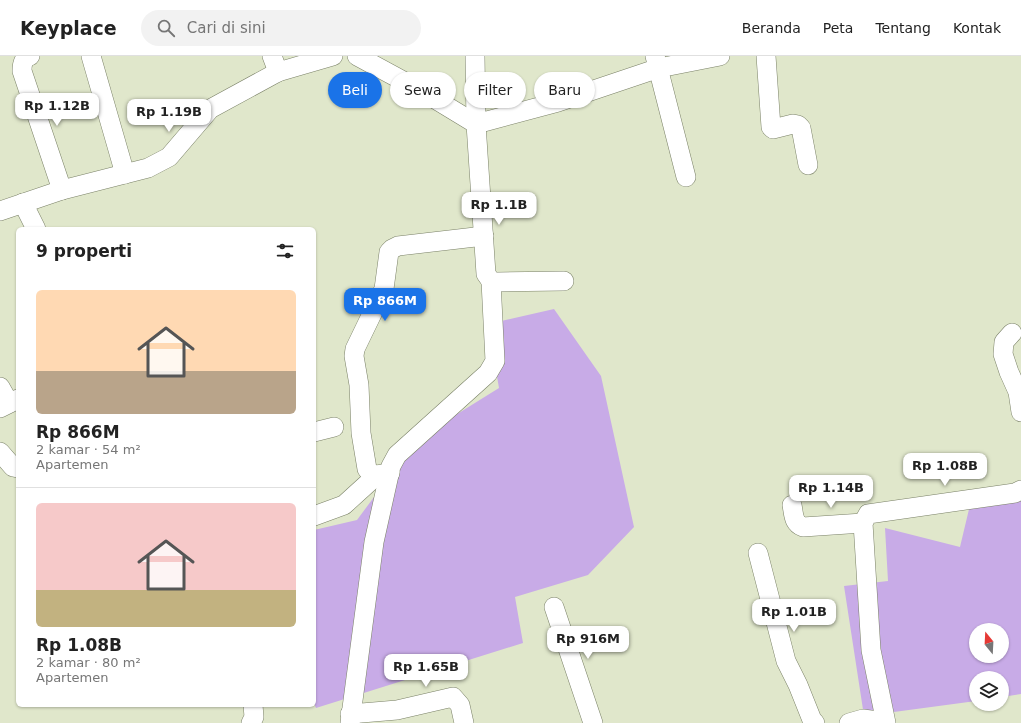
<!DOCTYPE html>
<html lang="id">
<meta charset="utf-8">
<style>
:root{--surface:#fff;--page:#f2f2f2;--text:#222;--muted:#767676;--line:#e0e0e0;--accent:#1a73e8}
body{margin:0;font-family:"DejaVu Sans",sans-serif;background:var(--page);color:var(--text);height:100vh;display:flex;flex-direction:column;font-size:15px;white-space:nowrap}
*{box-sizing:border-box;margin:0}
p{font-size:13px;color:var(--muted)}
.icon{flex:none;width:22px;height:22px;fill:none;stroke:currentColor;stroke-width:2;stroke-linecap:round;stroke-linejoin:round}
.map{position:relative;flex:1;overflow:hidden}
.sheet{position:absolute;left:16px;top:171px;width:300px;height:480px;display:flex;flex-direction:column;background:var(--surface);border-radius:6px;box-shadow:0 1px 3px #0004}
.sheet>*{flex:none}
.hud{position:absolute;left:328px;top:16px;width:380px;height:36px;display:flex;gap:8px}
.needle{width:26px;rotate:342deg}
.controls{position:absolute;left:969px;top:567px;display:grid;gap:8px}
.controls a{display:grid;place-items:center;width:40px;height:40px;border-radius:50%;background:var(--surface);box-shadow:0 1px 3px #0004;font-size:20px}
.price{position:absolute;translate:-50% -34px;padding:0 9px;border-radius:8px;background:#fff;color:#222;font-size:13px;line-height:26px;filter:drop-shadow(0 1px 2px #0008)}
.price::after{content:'';position:absolute;left:50%;top:24px;width:12px;height:9px;margin-left:-6px;background:inherit;clip-path:polygon(0 0,100% 0,50% 100%)}
.price.selected{background:var(--accent);color:#fff}
ul{padding:0;list-style:none}
li{display:grid;align-content:center;gap:8px;height:212px;padding:0 20px}
li+li{border-top:1px solid var(--line)}
li span{display:grid;place-items:center;height:124px;border-radius:6px;color:#555}
li>.icon{margin-inline-start:auto}
span .icon{width:72px;height:72px;fill:#fffc;stroke-width:1}
li b{font-size:17px}
h2{display:flex;justify-content:space-between;align-items:center;height:48px;padding:0 20px;font-size:17px}
.chip{padding:0 14px;border-radius:18px;background:var(--surface);box-shadow:0 1px 3px #0004;font-size:14px;line-height:36px}
.chip.selected{background:var(--accent);color:#fff}
header{display:flex;align-items:center;gap:24px;box-sizing:border-box;height:56px;padding:0 20px;background:var(--surface);border-bottom:1px solid var(--line)}
header strong{font-size:19px}
nav{display:flex;gap:22px;margin-inline-start:auto;font-size:14px}
.search{width:280px;height:36px;background:var(--page);display:flex;align-items:center;gap:10px;box-sizing:border-box;padding:0 14px;border-radius:22px;color:var(--muted);font-size:15px}
.map>svg:first-child{display:block}
.green{fill:#c8abe7;fill-rule:evenodd}
.lines{fill:none;stroke-linecap:round;stroke-linejoin:round}
.street-casing{stroke:#7a8167;stroke-width:20}
.street{stroke:#fff;stroke-width:19}
</style>
<header>
<strong>Keyplace</strong>
<div class="search"><svg class="icon" aria-label="search" viewBox="0 0 24 24"><circle cx="10" cy="10" r="6"/><path d="M15 15l6 6"/></svg>Cari di sini</div>
<nav><a>Beranda</a><a>Peta</a><a>Tentang</a><a>Kontak</a></nav>
</header>
<div class="map">
<svg width="1021" height="667" viewBox="0 0 1021 667">
<rect width="100%" height="100%" fill="#e0e7cb"/>
<g class="green">
<polygon points="554,253 601,320 634,471 588,519 515,541 523,587 316,652 314,647 314,474 357,464 417,383 499,332 488,268"/>
<path d="M1021,444V638L1002,641V622H976V645L864,660L844,530L888,525L885,472L960,491L970,449ZM976,574H1002V600H976Z"/>
</g>
<g class="lines">
<defs>
<g id="street">
<path d="M30,0C23,2 22,8 22,15L62,134"/>
<polyline points="91,0 125,118"/>
<polyline points="272,0 278,16"/>
<polyline points="357,0 420,34 476,68 486,218 491,225 497,226 564,225"/>
<polyline points="475,0 476,68 558,46 659,12 720,0"/>
<polyline points="655,0 686,121"/>
<polyline points="766,0 771,71 773,73 793,68 798,69 801,72 808,109"/>
<polyline points="23,147 36,173"/>
<polyline points="0,155 62,134 148,112 169,101 210,53 278,16 333,0"/>
<polyline points="1012,277 1004,286 1003,298 1009,316 1018,336 1021,356"/>
<polyline points="0,331 9,347"/>
<polyline points="0,352 18,343"/>
<polyline points="314,376 334,371"/>
<polyline points="0,396 13,411 18,412"/>
<polyline points="390,417 377,419 371,418 367,413 361,377 359,329 354,300 355,293 384,233 389,196 392,193 398,190 484,180"/>
<path d="M792,449C794,459 793,467 803,471L863,467"/>
<polyline points="314,460 344,449 377,419"/>
<polyline points="758,497 786,605 798,629 812,664 815,667"/>
<polyline points="554,551 593,667"/>
<polyline points="350,658 397,654 453,641 460,649 464,667"/>
<polyline points="251,667 254,661 253,649"/>
<polyline points="350,667 374,486 391,410 397,399 488,317 495,305 491,225"/>
<polyline points="849,667 863,663 885,666"/>
<polyline points="886,667 871,594 863,467 868,458 1015,437 1021,434"/>
</g>
</defs>
<use href="#street" class="street-casing"/>
<use href="#street" class="street"/>
</g>
</svg>
<div class="controls">
<a><svg class="needle" viewBox="-14 -14 28 28"><path d="M0-13l5 13h-10z" fill="#e53935"/><path d="M0 13l5-13h-10z" fill="#767676"/></svg></a>
<a><svg class="icon" aria-label="layers" viewBox="0 0 24 24"><path d="M12 4l9 5-9 5-9-5zM3 14l9 5 9-5"/></svg></a>
</div>
<b class="price" style="left:57px;top:71px">Rp 1.12B</b>
<b class="price" style="left:169px;top:77px">Rp 1.19B</b>
<b class="price" style="left:499px;top:170px">Rp 1.1B</b>
<b class="price selected" style="left:385px;top:266px">Rp 866M</b>
<b class="price" style="left:945px;top:431px">Rp 1.08B</b>
<b class="price" style="left:831px;top:453px">Rp 1.14B</b>
<b class="price" style="left:794px;top:577px">Rp 1.01B</b>
<b class="price" style="left:588px;top:604px">Rp 916M</b>
<b class="price" style="left:426px;top:632px">Rp 1.65B</b>
<div class="hud">
<a class="chip selected">Beli</a>
<a class="chip">Sewa</a>
<a class="chip">Filter</a>
<a class="chip">Baru</a>
</div>
<section class="sheet">
<h2>9 properti<svg class="icon" aria-label="filters" viewBox="0 0 24 24"><path d="M4 7h16M4 17h16"/><circle cx="9" cy="7" r="2"/><circle cx="15" cy="17" r="2"/></svg></h2>
<ul>
<li><span style="background:linear-gradient(#ffd9b3 65%,#b9a48a 0)"><svg class="icon" aria-label="home" viewBox="0 0 24 24"><path d="M3 11l9-7 9 7M6 9v11h12V9"/></svg></span><div><b>Rp 866M</b><p>2 kamar · 54 m²</p><p>Apartemen</p></div></li>
<li><span style="background:linear-gradient(#f6c9c9 70%,#c2b280 0)"><svg class="icon" aria-label="home" viewBox="0 0 24 24"><path d="M3 11l9-7 9 7M6 9v11h12V9"/></svg></span><div><b>Rp 1.08B</b><p>2 kamar · 80 m²</p><p>Apartemen</p></div></li>
</ul>
</section>
</div>
